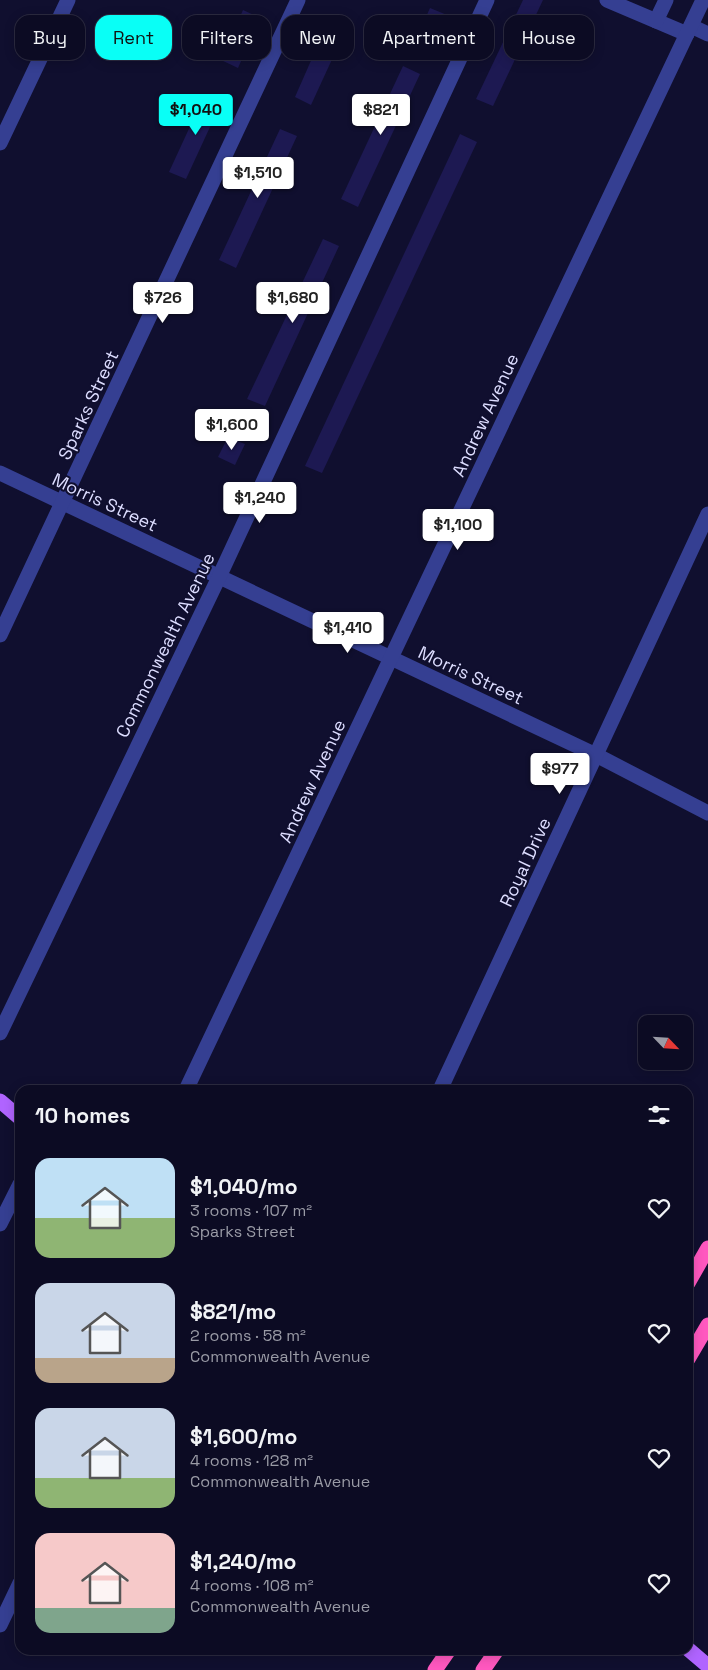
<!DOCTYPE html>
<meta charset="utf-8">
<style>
:root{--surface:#0c0b23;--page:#1a1930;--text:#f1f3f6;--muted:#9a9ba6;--line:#2c2b41;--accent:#09fff6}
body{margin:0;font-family:"Space Grotesk",sans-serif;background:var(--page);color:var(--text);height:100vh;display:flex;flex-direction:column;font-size:19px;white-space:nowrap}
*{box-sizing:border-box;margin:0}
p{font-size:16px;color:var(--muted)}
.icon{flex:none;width:28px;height:28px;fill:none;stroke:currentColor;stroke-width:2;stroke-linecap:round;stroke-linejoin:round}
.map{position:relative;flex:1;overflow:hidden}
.side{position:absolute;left:15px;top:1085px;width:678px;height:570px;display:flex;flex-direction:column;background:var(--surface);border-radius:15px;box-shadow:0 2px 12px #0003,0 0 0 1px var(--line)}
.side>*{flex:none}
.top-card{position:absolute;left:15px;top:15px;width:679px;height:45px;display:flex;gap:10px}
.needle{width:32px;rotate:115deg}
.tools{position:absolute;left:638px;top:1015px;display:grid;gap:10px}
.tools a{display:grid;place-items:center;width:55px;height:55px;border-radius:10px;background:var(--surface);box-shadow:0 2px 12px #0003,0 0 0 1px var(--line);font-size:25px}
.price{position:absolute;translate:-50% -42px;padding:0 11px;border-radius:5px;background:#fff;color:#222;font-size:16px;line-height:32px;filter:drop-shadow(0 1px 2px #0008)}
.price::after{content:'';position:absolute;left:50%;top:30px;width:15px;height:11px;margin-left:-8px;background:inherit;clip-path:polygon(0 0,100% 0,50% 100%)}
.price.current{background:var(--accent);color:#111}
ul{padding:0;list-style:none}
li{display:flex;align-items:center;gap:15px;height:125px;padding:0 20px}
li span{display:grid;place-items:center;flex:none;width:140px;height:100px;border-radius:15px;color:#555}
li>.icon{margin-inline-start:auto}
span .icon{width:60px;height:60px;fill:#fffc;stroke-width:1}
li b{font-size:21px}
h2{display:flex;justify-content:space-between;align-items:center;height:60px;padding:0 20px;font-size:21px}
.chip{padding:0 18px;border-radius:15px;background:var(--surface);box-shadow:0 2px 12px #0003,0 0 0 1px var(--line);font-size:18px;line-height:45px}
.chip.current{background:var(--accent);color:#111}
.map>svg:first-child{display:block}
.building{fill:#1d1952}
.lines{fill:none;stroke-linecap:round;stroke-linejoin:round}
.minor{stroke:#353f92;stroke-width:15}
.major{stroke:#b064ff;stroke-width:15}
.highway{stroke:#ff58bf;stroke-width:15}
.labels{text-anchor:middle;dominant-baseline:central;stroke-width:4;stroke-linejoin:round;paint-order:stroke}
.street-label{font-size:18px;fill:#ddf;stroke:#100f2f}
</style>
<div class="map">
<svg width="708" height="1670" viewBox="0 0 708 1670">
<rect width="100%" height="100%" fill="#100f2f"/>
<g class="building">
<polygon points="523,0 543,0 493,106 476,99"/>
<polygon points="430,8 447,15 438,36 421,28"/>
<polygon points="243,10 260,18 238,68 221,60"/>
<polygon points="317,47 334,55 311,105 295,97"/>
<polygon points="403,66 420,74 358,207 341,199"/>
<polygon points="205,94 222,101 186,179 169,172"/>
<polygon points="280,129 297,136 236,268 219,260"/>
<polygon points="460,134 477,142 322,473 305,466"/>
<polygon points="323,239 339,246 265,406 247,399"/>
<polygon points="228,437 245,444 235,465 218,457"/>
</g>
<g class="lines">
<g class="minor">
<polyline points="607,0 687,34"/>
<polyline points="656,21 666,0"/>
<polyline points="691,26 708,34"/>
<polyline points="0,143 68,0"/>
<polyline points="0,473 596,755 708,813"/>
<polyline points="0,635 298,0"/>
<polyline points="0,1033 219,577 487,0"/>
<polyline points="186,1090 703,0"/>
<polyline points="440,1090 708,514"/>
<polyline points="0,1224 20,1184"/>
<polyline points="0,1625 20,1583"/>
</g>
<g class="major">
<polyline points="0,1101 20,1118"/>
<polyline points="688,1649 708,1666"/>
</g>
<g class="highway">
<polyline points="688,1283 708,1248"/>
<polyline points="688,1359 708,1325"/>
<polyline points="435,1670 449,1650"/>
<polyline points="483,1670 497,1650"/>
</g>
</g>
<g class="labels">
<g class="street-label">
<text transform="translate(88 405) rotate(-65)">Sparks Street</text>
<text transform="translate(485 415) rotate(-65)">Andrew Avenue</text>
<text transform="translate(105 502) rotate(25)">Morris Street</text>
<text transform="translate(165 645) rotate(-64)">Commonwealth Avenue</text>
<text transform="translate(471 675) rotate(25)">Morris Street</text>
<text transform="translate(312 781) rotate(-65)">Andrew Avenue</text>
<text transform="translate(525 862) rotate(-65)">Royal Drive</text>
</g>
</g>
</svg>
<div class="tools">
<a><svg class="needle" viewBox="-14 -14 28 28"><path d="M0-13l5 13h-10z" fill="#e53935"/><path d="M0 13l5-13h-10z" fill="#9a9ba6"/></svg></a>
</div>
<b class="price current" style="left:196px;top:136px">$1,040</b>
<b class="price" style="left:381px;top:136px">$821</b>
<b class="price" style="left:258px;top:199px">$1,510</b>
<b class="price" style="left:163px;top:324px">$726</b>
<b class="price" style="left:293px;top:324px">$1,680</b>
<b class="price" style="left:232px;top:451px">$1,600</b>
<b class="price" style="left:260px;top:524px">$1,240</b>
<b class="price" style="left:458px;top:551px">$1,100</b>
<b class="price" style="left:348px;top:654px">$1,410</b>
<b class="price" style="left:560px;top:795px">$977</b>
<div class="top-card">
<a class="chip">Buy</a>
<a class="chip current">Rent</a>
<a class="chip">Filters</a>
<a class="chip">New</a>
<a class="chip">Apartment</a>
<a class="chip">House</a>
</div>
<section class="side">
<h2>10 homes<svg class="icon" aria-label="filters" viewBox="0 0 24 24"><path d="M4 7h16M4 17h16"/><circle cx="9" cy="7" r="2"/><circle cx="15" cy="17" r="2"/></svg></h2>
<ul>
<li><span style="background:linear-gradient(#bfe0f5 60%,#8fb573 0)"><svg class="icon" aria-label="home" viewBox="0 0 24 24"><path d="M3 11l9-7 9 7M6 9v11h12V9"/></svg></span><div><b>$1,040/mo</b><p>3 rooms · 107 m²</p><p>Sparks Street</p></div><svg class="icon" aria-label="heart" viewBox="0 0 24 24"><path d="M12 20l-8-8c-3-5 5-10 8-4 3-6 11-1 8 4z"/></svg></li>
<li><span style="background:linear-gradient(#c9d6e8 75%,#b9a48a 0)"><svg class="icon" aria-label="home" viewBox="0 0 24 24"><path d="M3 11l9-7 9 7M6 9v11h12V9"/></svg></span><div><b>$821/mo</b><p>2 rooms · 58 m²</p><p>Commonwealth Avenue</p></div><svg class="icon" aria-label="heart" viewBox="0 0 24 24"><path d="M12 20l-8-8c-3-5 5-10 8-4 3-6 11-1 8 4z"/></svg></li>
<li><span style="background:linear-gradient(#c9d6e8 70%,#8fb573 0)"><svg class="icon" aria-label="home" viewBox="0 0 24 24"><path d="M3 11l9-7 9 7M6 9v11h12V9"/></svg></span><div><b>$1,600/mo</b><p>4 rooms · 128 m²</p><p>Commonwealth Avenue</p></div><svg class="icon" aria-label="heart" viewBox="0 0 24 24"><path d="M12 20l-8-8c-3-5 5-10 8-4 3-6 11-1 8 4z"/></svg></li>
<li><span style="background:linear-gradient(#f6c9c9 75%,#7fa58c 0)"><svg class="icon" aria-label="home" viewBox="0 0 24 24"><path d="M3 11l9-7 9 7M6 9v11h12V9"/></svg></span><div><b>$1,240/mo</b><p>4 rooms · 108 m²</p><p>Commonwealth Avenue</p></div><svg class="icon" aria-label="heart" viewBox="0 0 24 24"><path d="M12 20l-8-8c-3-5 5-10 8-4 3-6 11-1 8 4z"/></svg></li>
</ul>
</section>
</div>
